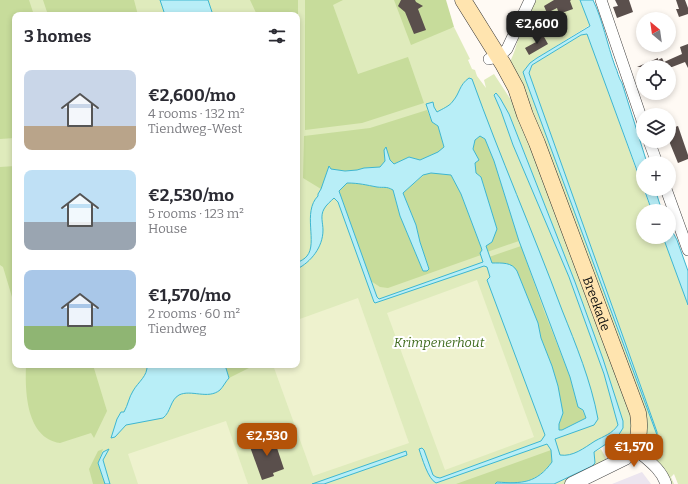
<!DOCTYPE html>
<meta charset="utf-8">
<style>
:root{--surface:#fff;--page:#f2f2f3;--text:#2b2b33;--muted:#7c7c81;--accent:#b45309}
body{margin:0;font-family:Bitter,serif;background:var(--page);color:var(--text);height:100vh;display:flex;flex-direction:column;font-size:15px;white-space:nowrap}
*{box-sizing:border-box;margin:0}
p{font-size:13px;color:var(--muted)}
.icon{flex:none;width:22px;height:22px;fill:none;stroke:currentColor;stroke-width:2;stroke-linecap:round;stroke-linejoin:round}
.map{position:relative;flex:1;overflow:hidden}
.drawer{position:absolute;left:12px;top:12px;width:288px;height:356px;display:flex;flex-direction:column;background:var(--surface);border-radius:8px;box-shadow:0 2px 6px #0003}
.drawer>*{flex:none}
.needle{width:26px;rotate:331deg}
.controls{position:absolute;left:636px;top:12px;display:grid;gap:8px}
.controls a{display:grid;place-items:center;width:40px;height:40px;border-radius:50%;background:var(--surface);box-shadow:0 2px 6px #0003;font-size:20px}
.price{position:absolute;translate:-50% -34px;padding:0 9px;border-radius:8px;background:var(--accent);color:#fff;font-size:13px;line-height:26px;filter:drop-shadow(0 1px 2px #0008)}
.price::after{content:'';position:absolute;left:50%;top:24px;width:12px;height:9px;margin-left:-6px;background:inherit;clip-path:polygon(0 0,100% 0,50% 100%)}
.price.current{background:#222;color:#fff}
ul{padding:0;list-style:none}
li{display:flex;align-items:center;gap:12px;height:100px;padding:0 12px}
li span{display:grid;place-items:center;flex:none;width:112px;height:80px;border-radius:8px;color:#555}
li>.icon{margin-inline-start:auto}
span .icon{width:48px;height:48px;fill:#fffc;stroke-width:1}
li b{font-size:17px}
h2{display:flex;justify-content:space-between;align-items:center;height:48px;padding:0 12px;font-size:17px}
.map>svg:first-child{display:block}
.industrial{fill:#ece5ef}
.green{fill:#dfebbc;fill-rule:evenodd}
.forest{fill:#c7dc9b}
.pitch{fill:#eef2ce}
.water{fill:#b8eef7;stroke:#3db6d0;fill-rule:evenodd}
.building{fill:#5a4f4c}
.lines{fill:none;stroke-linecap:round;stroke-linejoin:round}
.minor-casing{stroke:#434343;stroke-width:12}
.tertiary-casing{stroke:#434343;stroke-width:15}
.secondary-casing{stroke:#323232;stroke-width:17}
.minor{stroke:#fff;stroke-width:11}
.tertiary{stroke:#fff;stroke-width:14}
.secondary{stroke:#ffe4af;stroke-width:16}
.labels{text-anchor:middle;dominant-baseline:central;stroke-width:4;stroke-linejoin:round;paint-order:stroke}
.street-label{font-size:13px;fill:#101010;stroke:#fff}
.park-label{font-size:13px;font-style:italic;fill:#3f6b1e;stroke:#fff}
</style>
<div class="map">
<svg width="688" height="484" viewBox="0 0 688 484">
<rect width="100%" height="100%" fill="#fffaf4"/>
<polygon class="industrial" points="642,472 651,484 612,484"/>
<g class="green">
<path d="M0,0H442L452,28L454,27L470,59L468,60L472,69L475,70L477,76L486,88L484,80L494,74L513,103L522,121L633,418C631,440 631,443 614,458L606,445L618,436L623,428L603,359L575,282L509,114L500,98L494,95L501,111L513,145L569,277L604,374L618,425L614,431V435L527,484H0ZM15,15H297V365H15Z"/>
<path d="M534,0H580L590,25L537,58L530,63L524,72L526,81L657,434V432L529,73L532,65L581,35L587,34L589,38L643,189L652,211H643V237H663L688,305V484H678L674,474L671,477L674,484H669C659,468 648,456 646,436L508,65C516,52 517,40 522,26C526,17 530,9 534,0Z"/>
<polygon points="601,449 608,462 565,484 554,484 592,466 595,459 594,452"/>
</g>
<g class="forest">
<polygon points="0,0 29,0 34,15 15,15 15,138 0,139"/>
<polygon points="43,0 134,0 138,15 48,15"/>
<polygon points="250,0 298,0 298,131 297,130 297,15 257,15"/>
<polygon points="305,0 343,0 333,5 358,74 408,57 424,103 362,123 305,130"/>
<polygon points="394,0 446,0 454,27 411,45"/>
<polygon points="427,110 432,122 438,126 444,148 438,152 420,160 409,157 394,164 390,160 386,148 384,150 385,162 380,167 364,168 357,170 345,171 331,169 329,166 321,189 303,178 304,136 370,128"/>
<polygon points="480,136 485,139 494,161 519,241 487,252 485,246 485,189 481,177 476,173 475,163 479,160 473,149 475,140"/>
<polygon points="15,166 15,307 3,267 0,265 0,167"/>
<path d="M431,172L451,175L461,194L482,250L480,253L481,255L388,288L380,287L371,281L339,191L347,183C359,183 366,185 377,187C384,188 386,186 393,190L400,216L423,271L429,269L420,242L416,225L403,193L424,175Z"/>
<polygon points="521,246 544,311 570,377 575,396 586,418 562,430 559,430 559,424 563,413 552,366 541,338 538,323 517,271 500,263 492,263 489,257"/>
<path d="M26,365H93L107,411L94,438L91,433L60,443C26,438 25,391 26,365Z"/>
<polygon points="225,365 248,365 249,368 229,378"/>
<polygon points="103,449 98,463 105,484 93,484 89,469 98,451"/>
<path d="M551,450L552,462C537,482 522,484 497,482L495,484H456Z"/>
</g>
<g class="pitch">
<polygon points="477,280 534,437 445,470 387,313"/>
<polygon points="358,298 409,443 313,476 273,365 297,365 297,320"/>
<polygon points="226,421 248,484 138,484 128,454"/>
</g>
<g class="water">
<polygon points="160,0 208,0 213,15 165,15"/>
<path d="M580,0H593C603,21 607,44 615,66C618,72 618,77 622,83L647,163H643V187L587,34L581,35L532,65L529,73L657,432V435L526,81L523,72L530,63L537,58L590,26Z"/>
<path d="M469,78L472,79C500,157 533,232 562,310C576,345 591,381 598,419L594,425L555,439L560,455C573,457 584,448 595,441C604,436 612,434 618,425L604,374L569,277L513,145L501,111L494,95L496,93L500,98L509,114L575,282L603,359L623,421V428L618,436L594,452L595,463L592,466L554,484H495L497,482C522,484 537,483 552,462L551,450L547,444L436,483C428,479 422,458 419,449L422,448L424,450L433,475L436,477L440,478L541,441L545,435L487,280L490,277L487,267L484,266L375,303L374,302L338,202L334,198C331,201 326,205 324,209C320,216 323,223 323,230C323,247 311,262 297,269V263C300,261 305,259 307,256C318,243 302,212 318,196V194L321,189L329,166L331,169L345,171L357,170L364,168L380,167L385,161L384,150L386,147L390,160L394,164L409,157L420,160L438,152L444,147L438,126L432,122L426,104L433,102L434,107L437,112C442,109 450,106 453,101C460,93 459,85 469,78ZM480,136L485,139L494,161L519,241L570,377L578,407L583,410L586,418L562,430H559V424L563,413L558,386L552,366L541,338L538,323L517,271C512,262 502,263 492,263L486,246L492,242L497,229L481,177L476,173L475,163L479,160L473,149L475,140ZM431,173L451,175L461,194L481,247L482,250L480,253L483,262L379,299L377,297L339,191L347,183C359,183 366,185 377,187C384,188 386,186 393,190L400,216L423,271H427L429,269L420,242L416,225L403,193L423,175Z"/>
<polygon points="644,189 655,189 662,211 652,211"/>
<polygon points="669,225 677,240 688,271 688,305 663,237 669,237"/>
<path d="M147,365H225L229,378C226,381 223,387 220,390C208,400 191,389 179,395C170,400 171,412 163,418L126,425L115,437L111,438L117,419L121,412H124C128,405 129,397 133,391C138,382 148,376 147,365Z"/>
<polygon points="109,449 103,460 110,484 105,484 98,463 103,452"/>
<polygon points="406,451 407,455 324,484 312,484"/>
</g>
<g class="building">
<polygon points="401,0 415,0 416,2 423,6 418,9 426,30 414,34 405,12 399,7 398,6"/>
<polygon points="554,0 571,0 570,1 573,9 559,14 557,8 547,13 544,6"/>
<polygon points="615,0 629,0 633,12 617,18 613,7 618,6"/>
<polygon points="676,0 685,0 688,8 688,14 679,17 676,9 679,9"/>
<polygon points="543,35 548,44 529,55 525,48 536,42 535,40"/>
<polygon points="688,44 688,68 685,62 672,67 637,67 658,58 658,60 662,58 664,62 682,54 680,47"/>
<polygon points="678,126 688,155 688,159 678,163 669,141 669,129"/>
<polygon points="273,436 284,469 273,473 274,476 262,480 249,444"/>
</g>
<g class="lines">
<defs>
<g id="minor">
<polyline points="601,0 643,123"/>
<polyline points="489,59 498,57 507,49 530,0"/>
<polyline points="649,141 657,163"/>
<polyline points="666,189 688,250"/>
<path d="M634,448C646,459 661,468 666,484"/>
</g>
<polyline id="tertiary" points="572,484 625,458 634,448"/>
<g id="secondary">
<path id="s1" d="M463,0L503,64L516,88L525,115L537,143L638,413C640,425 640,437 634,448"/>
</g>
</defs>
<use href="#minor" class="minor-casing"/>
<use href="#tertiary" class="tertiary-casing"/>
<use href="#secondary" class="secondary-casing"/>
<use href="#minor" class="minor"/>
<use href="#tertiary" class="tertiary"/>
<use href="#secondary" class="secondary"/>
</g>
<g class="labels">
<g class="street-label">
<text stroke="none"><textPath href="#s1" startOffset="333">Breekade</textPath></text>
</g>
<g class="park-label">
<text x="439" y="342">Krimpenerhout</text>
</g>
</g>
</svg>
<div class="controls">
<a><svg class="needle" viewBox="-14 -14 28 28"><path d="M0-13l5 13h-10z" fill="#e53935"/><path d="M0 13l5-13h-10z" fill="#7c7c81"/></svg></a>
<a><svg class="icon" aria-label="locate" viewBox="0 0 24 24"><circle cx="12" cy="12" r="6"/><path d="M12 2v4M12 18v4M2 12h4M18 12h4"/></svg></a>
<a><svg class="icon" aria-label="layers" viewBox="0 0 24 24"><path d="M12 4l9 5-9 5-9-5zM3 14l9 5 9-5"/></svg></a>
<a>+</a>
<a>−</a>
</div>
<b class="price current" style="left:537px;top:45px">€2,600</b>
<b class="price" style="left:267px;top:457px">€2,530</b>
<b class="price" style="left:634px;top:468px">€1,570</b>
<section class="drawer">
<h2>3 homes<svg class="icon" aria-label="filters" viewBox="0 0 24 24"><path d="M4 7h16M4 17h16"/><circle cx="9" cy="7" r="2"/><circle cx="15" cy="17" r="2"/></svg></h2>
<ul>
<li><span style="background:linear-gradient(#c9d6e8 70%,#b9a48a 0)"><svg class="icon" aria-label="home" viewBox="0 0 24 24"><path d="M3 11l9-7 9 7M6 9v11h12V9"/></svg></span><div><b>€2,600/mo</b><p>4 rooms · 132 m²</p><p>Tiendweg-West</p></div></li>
<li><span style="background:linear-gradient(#bfe0f5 65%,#9aa5b1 0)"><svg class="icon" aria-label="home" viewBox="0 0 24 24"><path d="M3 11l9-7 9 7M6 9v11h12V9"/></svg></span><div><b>€2,530/mo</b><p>5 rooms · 123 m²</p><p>House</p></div></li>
<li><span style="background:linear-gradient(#a9c7e8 70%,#8fb573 0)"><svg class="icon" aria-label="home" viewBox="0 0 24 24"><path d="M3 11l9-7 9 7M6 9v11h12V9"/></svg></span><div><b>€1,570/mo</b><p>2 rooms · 60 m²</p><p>Tiendweg</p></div></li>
</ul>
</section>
</div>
